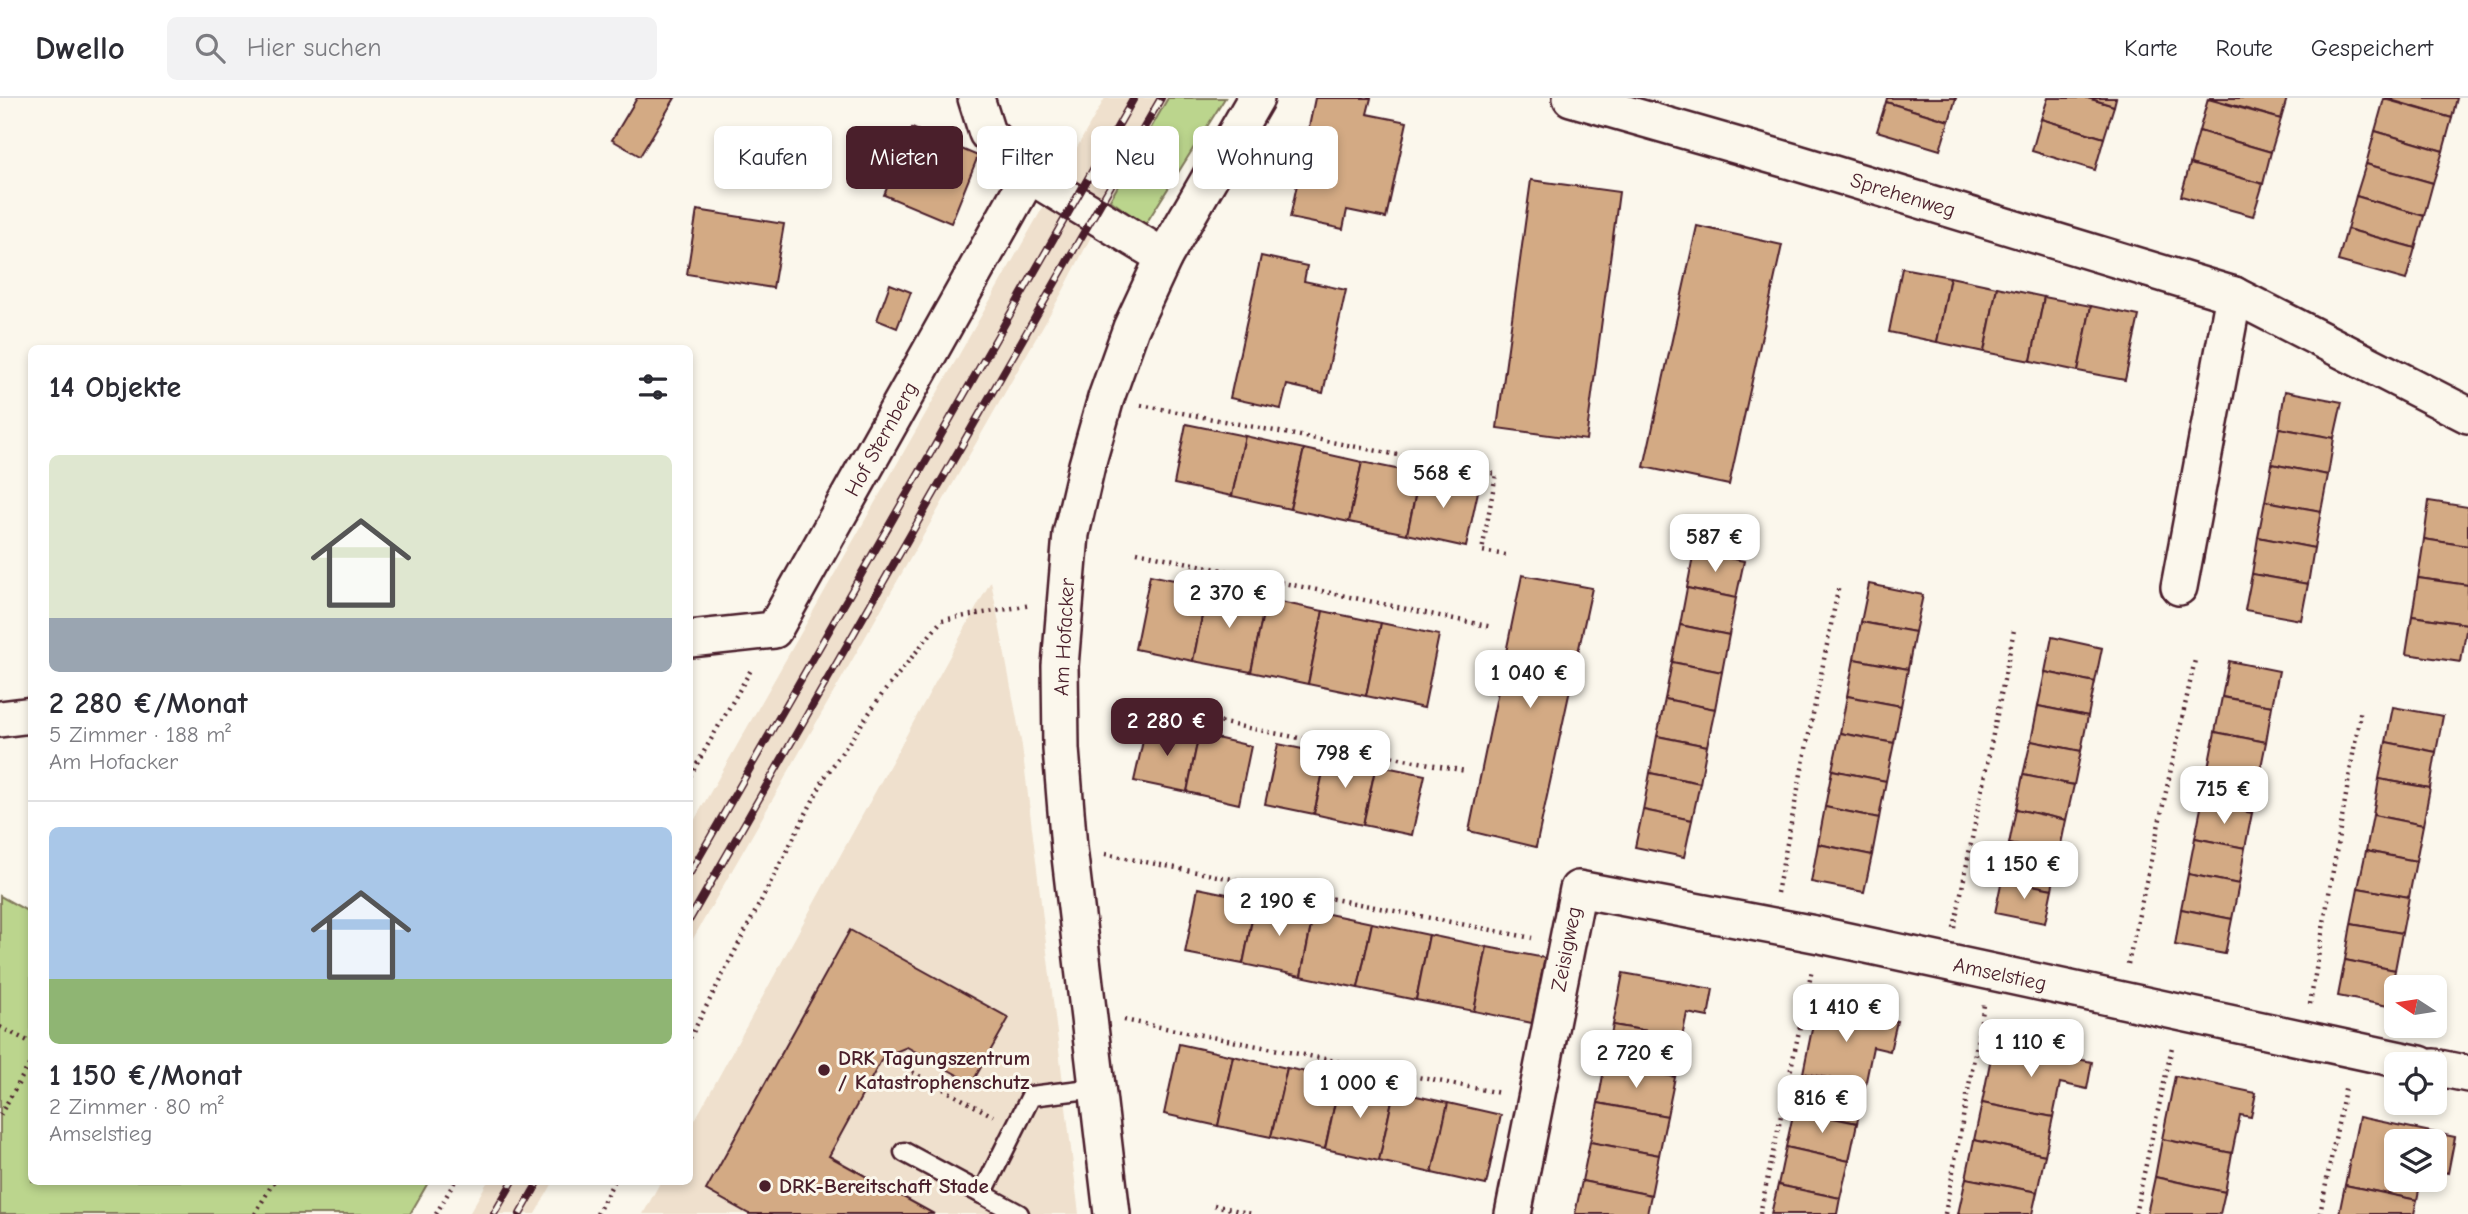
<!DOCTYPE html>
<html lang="de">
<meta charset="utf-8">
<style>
:root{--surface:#fff;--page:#f2f2f3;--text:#2b2b33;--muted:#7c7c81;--line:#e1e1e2;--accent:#4a1f2b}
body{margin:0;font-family:"Comic Neue",sans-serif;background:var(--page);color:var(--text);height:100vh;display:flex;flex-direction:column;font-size:26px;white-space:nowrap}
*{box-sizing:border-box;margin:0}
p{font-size:23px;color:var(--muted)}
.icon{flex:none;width:38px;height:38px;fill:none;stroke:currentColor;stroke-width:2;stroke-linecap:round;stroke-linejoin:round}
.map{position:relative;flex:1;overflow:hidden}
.drawer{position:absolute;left:28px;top:247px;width:665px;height:840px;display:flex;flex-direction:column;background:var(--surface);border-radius:10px;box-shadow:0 4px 10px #0003}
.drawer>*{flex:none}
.hud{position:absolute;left:714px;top:28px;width:665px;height:63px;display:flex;gap:14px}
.needle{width:46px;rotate:282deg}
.controls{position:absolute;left:2384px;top:877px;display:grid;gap:14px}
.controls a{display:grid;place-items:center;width:63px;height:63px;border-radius:10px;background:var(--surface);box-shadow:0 4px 10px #0003;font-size:35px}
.price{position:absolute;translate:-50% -60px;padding:0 16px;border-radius:14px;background:#fff;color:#222;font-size:23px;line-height:46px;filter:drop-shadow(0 2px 4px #0008)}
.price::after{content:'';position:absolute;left:50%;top:42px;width:21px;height:16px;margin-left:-10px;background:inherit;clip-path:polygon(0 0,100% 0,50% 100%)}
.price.current{background:var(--accent);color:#fff}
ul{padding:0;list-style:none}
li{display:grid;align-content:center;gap:14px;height:371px;padding:0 21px}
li+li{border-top:2px solid var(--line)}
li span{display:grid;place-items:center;height:217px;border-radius:10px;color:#555}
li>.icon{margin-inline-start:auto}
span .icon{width:126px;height:126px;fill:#fffc;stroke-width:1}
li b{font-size:30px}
h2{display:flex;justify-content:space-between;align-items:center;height:84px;padding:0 21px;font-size:30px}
.pill{padding:0 24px;border-radius:10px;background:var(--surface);box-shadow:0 4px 10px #0003;font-size:24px;line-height:63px}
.pill.current{background:var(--accent);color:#fff}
header{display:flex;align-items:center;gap:42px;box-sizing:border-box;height:98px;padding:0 35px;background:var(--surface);border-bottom:2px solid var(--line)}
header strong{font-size:33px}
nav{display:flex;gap:38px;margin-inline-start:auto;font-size:24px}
.search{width:490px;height:63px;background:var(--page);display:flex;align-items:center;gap:18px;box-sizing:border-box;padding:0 24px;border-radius:10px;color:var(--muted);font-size:26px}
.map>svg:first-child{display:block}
.built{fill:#efe0cd}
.green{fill:#bbd58d;stroke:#827a5c;stroke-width:2}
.building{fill:#d3aa84;stroke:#4a1f2b;stroke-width:2}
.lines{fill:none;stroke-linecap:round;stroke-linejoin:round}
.service-casing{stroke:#4a1f2b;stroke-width:23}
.minor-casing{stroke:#4a1f2b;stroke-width:40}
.path{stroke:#4a1f2b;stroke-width:4.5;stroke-dasharray:2 5;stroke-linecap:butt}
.service{stroke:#fbf7ec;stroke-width:18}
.minor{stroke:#fbf7ec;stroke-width:35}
.rail-casing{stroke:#4a1f2b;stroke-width:8}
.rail{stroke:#fbf7ec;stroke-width:5;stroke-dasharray:16;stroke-linecap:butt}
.poi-dot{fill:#4a1f2b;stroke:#fbf7ec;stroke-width:2.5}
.labels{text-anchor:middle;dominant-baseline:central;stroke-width:6;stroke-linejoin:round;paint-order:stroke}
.street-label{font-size:21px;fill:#4a1f2b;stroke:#fbf7ec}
.poi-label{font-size:21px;font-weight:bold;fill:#4a1f2b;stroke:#fbf7ec;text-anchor:start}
</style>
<header>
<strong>Dwello</strong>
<div class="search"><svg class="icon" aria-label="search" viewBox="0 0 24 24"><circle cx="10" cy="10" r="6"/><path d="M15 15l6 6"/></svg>Hier suchen</div>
<nav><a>Karte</a><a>Route</a><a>Gespeichert</a></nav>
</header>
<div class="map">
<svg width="2468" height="1116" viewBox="0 0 2468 1116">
<rect width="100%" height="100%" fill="#fbf7ec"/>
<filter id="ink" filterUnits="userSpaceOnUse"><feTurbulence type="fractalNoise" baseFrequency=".0143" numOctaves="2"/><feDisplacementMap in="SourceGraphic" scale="14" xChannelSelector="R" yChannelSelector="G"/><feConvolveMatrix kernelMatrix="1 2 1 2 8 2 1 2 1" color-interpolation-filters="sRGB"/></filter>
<g filter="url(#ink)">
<g class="built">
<polygon points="1105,0 1168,0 1110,102 1063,193 690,846 690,730"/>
<polygon points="991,483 1022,648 1079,1116 643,1116 661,1083 690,1083 690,1031"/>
<polygon points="488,1083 554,1083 535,1116 469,1116"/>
</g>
<g class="green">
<polygon points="1168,0 1225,0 1145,127 1110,102"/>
<polygon points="0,798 31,815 32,1083 429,1083 410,1116 0,1116"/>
</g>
<g class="building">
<polygon points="637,0 675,0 640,58 612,42"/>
<polygon points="1315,0 1371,0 1367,16 1407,24 1386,120 1347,112 1343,131 1290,120"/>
<polygon points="1887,0 1956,0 1949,23 1886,4"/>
<polygon points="2048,0 2088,0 2114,8 2104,40 2041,21"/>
<polygon points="2088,0 2116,0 2114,8"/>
<polygon points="2209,0 2287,0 2281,21"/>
<polygon points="2384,0 2457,0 2452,20"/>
<polygon points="2208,1 2281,21 2271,54 2199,33"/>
<polygon points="2384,1 2452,20 2443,53 2375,33"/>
<polygon points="1886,4 1949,23 1940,52 1877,33"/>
<polygon points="2041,21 2104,40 2095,72 2032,53"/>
<polygon points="912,30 978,58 951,125 884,97"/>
<polygon points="2199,33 2271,54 2263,86 2190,66"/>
<polygon points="2375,33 2443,53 2433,85 2366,66"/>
<polygon points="2190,66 2263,86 2253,118 2181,98"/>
<polygon points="2366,66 2433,85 2424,118 2356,98"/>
<polygon points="1531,82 1619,94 1586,342 1497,330"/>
<polygon points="2356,98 2424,118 2415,150 2347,131"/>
<polygon points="697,112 784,126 773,190 687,176"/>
<polygon points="1697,128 1782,147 1729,387 1644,369"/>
<polygon points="2347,131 2415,150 2406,182 2338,163"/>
<polygon points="1261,158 1307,168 1304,183 1346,192 1323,295 1287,287 1281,311 1230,300"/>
<polygon points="1902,170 1950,179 1937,244 1889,234"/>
<polygon points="1950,179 1997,189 1984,254 1937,244"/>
<polygon points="890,186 911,194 897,230 877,222"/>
<polygon points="1997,189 2044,199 2031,263 1984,254"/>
<polygon points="2044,199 2091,208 2078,273 2031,263"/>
<polygon points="2091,208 2139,218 2125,282 2078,273"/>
<polygon points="2285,293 2342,304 2334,340 2279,330"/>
<polygon points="1186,326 1245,338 1232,398 1174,386"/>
<polygon points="2279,330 2334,340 2328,377 2272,366"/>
<polygon points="1245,338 1304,351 1290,411 1232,398"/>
<polygon points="1304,351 1362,364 1349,424 1290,411"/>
<polygon points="1362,364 1420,376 1407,436 1349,424"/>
<polygon points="2272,366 2328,377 2321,413 2265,403"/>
<polygon points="1420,376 1479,389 1466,449 1407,436"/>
<polygon points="2265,403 2321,413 2314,450 2258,439"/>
<polygon points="2429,403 2468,409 2468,448 2424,441"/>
<polygon points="2258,439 2314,450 2308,486 2252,476"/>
<polygon points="2424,441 2468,448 2468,487 2418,480"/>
<polygon points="1694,453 1744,463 1736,500 1687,490"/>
<polygon points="2252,476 2308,486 2301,522 2245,512"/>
<polygon points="1150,477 1208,489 1193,563 1135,551"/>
<polygon points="1522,477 1592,490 1536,749 1469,733"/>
<polygon points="2418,480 2468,487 2467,526 2412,518"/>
<polygon points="1869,486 1923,497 1915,534 1861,524"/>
<polygon points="1208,489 1266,501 1251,574 1193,563"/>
<polygon points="1687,490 1736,500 1729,537 1680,527"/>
<polygon points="1266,501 1323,513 1308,586 1251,574"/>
<polygon points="1323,513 1381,525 1366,598 1308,586"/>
<polygon points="2412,518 2467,526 2461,564 2406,556"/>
<polygon points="1861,524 1915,534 1908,571 1854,561"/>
<polygon points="1381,525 1439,537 1424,610 1366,598"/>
<polygon points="1680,527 1729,537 1722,574 1672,564"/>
<polygon points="2052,539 2102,550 2095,584 2045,574"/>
<polygon points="1854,561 1908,571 1901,608 1847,598"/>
<polygon points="2229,563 2279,573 2272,608 2222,599"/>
<polygon points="1672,564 1722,574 1715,611 1665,601"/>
<polygon points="2045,574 2095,584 2088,618 2038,608"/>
<polygon points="1847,598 1901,608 1894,645 1840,635"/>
<polygon points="2222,599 2272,608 2266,644 2215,634"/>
<polygon points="1665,601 1715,611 1707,648 1657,638"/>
<polygon points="2038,608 2088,618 2081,653 2031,643"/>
<polygon points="2393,609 2443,618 2436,654 2386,644"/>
<polygon points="1147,625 1199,636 1187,694 1134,683"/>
<polygon points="2215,634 2266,644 2259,679 2208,670"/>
<polygon points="1840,635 1894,645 1886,683 1832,672"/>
<polygon points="1199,636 1251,648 1239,706 1187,694"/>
<polygon points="1657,638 1707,648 1700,685 1650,675"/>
<polygon points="2031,643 2081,653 2074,687 2023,677"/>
<polygon points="2386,644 2436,654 2430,690 2379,681"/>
<polygon points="1278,646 1327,656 1314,716 1265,706"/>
<polygon points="1327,656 1376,667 1363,727 1314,716"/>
<polygon points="1376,667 1425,677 1412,737 1363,727"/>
<polygon points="2208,670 2259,679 2252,715 2202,705"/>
<polygon points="1832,672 1886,683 1879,720 1825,709"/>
<polygon points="1650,675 1700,685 1692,722 1643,712"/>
<polygon points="2023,677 2074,687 2066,722 2016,711"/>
<polygon points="2379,681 2430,690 2423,727 2373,717"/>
<polygon points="2202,705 2252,715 2245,750 2195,740"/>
<polygon points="1825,709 1879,720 1872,757 1818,746"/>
<polygon points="2016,711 2066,722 2059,756 2009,746"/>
<polygon points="1643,712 1692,722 1684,759 1635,749"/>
<polygon points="2373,717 2423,727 2416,763 2366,753"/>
<polygon points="2195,740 2245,750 2239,786 2188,776"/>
<polygon points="1818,746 1872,757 1864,794 1811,784"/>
<polygon points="2009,746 2059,756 2052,791 2002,781"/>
<polygon points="2366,753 2416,763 2409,799 2358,790"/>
<polygon points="2188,776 2239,786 2232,821 2181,811"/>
<polygon points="2002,781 2052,791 2045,825 1995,815"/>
<polygon points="1198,790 1256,802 1243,866 1185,855"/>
<polygon points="2358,790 2409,799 2402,835 2351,826"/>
<polygon points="1256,802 1314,813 1301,878 1243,866"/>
<polygon points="2181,811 2232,821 2225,856 2175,847"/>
<polygon points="1314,813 1372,825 1358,890 1301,878"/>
<polygon points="1372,825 1429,837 1416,902 1358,890"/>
<polygon points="2351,826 2402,835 2395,872 2345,862"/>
<polygon points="850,832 1009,920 972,985 907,949 883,959 829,1058 934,1116 749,1116 706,1092"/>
<polygon points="1429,837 1487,849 1474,913 1416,902"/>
<polygon points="1487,849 1545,860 1532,925 1474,913"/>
<polygon points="2345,862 2395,872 2388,908 2338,898"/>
<polygon points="1623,875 1713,891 1708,919 1687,915 1682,939 1613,927"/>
<polygon points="1817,907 1897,923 1890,953 1873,949 1865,988 1803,975"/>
<polygon points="1613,927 1682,939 1675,979 1605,966"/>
<polygon points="1994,944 2092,964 2087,991 2060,985 2053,1019 1982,1005"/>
<polygon points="1179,946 1233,958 1218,1028 1164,1016"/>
<polygon points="1233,958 1287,970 1271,1039 1218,1028"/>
<polygon points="1605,966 1675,979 1667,1018 1598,1005"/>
<polygon points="1287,970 1340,981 1325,1051 1271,1039"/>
<polygon points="1803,975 1865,988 1857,1025 1794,1012"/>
<polygon points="2175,978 2256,995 2251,1019 2240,1017 2232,1055 2162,1041"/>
<polygon points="1340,981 1394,993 1379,1063 1325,1051"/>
<polygon points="1394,993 1448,1005 1432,1075 1379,1063"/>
<polygon points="1448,1005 1501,1017 1486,1087 1432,1075"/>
<polygon points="1598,1005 1667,1018 1659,1057 1590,1044"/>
<polygon points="1982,1005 2053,1019 2045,1057 1974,1042"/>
<polygon points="1794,1012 1857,1025 1849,1063 1786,1049"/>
<polygon points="2359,1019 2455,1039 2448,1075 2434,1072 2434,1043 2396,1043 2396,1082 2421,1082 2417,1102 2345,1087"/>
<polygon points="2162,1041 2232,1055 2225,1094 2155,1079"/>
<polygon points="1974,1042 2045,1057 2037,1094 1966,1080"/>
<polygon points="1590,1044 1659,1057 1651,1097 1582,1083"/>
<polygon points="1786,1049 1849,1063 1840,1100 1778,1087"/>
<polygon points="2155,1079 2225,1094 2220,1116 2147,1116"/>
<polygon points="1966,1080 2037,1094 2032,1116 1958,1116"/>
<polygon points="1582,1083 1651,1097 1647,1116 1575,1116"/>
<polygon points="1778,1087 1840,1100 1837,1116 1771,1116"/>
<polygon points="2345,1087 2417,1102 2414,1116 2339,1116"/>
</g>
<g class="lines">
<defs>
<g id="service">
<polyline points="904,1054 982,1096"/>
<polyline points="1019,1116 982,1096 1031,998 1097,990"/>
</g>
<g id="minor">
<polyline points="976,0 987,35 1029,77 1164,159"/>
<polyline points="1571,0 1791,63 2234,197 2468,317"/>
<polyline points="2179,489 2234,197"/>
<polyline points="690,541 774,532 1029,77"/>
<polyline points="0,621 32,617"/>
<polyline points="2434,969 2468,976"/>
<polyline points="1112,1116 1069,750 1061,651 1060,568 1071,436 1087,367 1106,300 1131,230 1164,159 1256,0"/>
<polyline points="1513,1116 1578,791 1820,837 2420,966"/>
</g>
</defs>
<use href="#service" class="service-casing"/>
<use href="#minor" class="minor-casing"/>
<g class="path">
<polyline points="1141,307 1496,376 1482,453 1506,457"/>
<polyline points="1137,454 1492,529"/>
<polyline points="1138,608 1465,673"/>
<polyline points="690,678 752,570"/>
<polyline points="1105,756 1532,840"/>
<polyline points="1777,795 1839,487"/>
<polyline points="1954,830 2014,532"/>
<polyline points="2128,866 2195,562"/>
<polyline points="2310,906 2361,610"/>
<polyline points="1124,922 1500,995"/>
<polyline points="0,929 32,945"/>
<polyline points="690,940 825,679 883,595 942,522 1031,507"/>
<polyline points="896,954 901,968 993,1018"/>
<polyline points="0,1017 32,962"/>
<polyline points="1214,1107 1252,1116"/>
<polyline points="255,1116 274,1083"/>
<polyline points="436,1116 455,1083"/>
<polyline points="597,1116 614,1083"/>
<polyline points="1760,1116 1812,872"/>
<polyline points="1945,1116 1984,907"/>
<polyline points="2135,1116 2172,949"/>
<polyline points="2320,1116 2346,986"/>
</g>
<use href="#service" class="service"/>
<use href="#minor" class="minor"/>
<defs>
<g id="rail">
<polyline points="690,775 1134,0"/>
<polyline points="690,821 1161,0"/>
<polyline points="494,1116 513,1083"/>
<polyline points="520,1116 539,1083"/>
</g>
</defs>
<use href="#rail" class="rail-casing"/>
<use href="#rail" class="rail"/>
</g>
</g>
<g class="poi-dot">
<circle cx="824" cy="972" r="7"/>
<circle cx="765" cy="1088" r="7"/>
</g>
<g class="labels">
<g class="street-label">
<text transform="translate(1903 97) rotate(17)">Sprehenweg</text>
<text transform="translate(881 341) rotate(-61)">Hof Sternberg</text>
<text transform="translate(1064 539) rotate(-87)">Am Hofacker</text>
<text transform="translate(1566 851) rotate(-79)">Zeisigweg</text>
<text transform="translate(2000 876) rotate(12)">Amselstieg</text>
</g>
<g class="poi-label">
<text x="838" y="960">DRK Tagungszentrum<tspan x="838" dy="24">/ Katastrophenschutz</tspan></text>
<text x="779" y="1088">DRK-Bereitschaft Stade</text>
</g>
</g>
</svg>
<div class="controls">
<a><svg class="needle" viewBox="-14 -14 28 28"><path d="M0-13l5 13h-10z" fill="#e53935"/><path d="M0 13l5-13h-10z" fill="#7c7c81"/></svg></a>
<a><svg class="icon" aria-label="locate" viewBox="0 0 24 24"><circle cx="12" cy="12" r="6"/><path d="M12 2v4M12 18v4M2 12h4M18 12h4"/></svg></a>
<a><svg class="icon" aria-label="layers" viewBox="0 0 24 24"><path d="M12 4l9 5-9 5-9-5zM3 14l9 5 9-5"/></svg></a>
</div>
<b class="price" style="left:1443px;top:412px">568 €</b>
<b class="price" style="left:1715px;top:476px">587 €</b>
<b class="price" style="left:1229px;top:532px">2 370 €</b>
<b class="price" style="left:1530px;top:612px">1 040 €</b>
<b class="price current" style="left:1167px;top:660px">2 280 €</b>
<b class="price" style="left:1345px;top:692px">798 €</b>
<b class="price" style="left:2224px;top:728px">715 €</b>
<b class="price" style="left:2024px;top:803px">1 150 €</b>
<b class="price" style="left:1279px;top:840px">2 190 €</b>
<b class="price" style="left:1846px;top:946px">1 410 €</b>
<b class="price" style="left:2031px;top:981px">1 110 €</b>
<b class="price" style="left:1636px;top:992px">2 720 €</b>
<b class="price" style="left:1360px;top:1022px">1 000 €</b>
<b class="price" style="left:1822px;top:1037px">816 €</b>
<div class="hud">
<a class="pill">Kaufen</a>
<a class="pill current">Mieten</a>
<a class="pill">Filter</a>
<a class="pill">Neu</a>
<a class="pill">Wohnung</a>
</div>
<section class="drawer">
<h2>14 Objekte<svg class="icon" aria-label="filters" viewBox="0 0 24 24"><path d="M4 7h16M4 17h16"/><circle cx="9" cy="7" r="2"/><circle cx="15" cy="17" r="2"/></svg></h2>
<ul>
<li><span style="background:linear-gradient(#dfe7d0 75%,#9aa5b1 0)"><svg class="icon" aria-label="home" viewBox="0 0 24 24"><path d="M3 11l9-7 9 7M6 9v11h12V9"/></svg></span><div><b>2 280 €/Monat</b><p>5 Zimmer · 188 m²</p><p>Am Hofacker</p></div></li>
<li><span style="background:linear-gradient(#a9c7e8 70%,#8fb573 0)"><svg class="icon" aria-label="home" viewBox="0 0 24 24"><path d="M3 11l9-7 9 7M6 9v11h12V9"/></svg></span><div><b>1 150 €/Monat</b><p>2 Zimmer · 80 m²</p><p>Amselstieg</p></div></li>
</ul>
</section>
</div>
